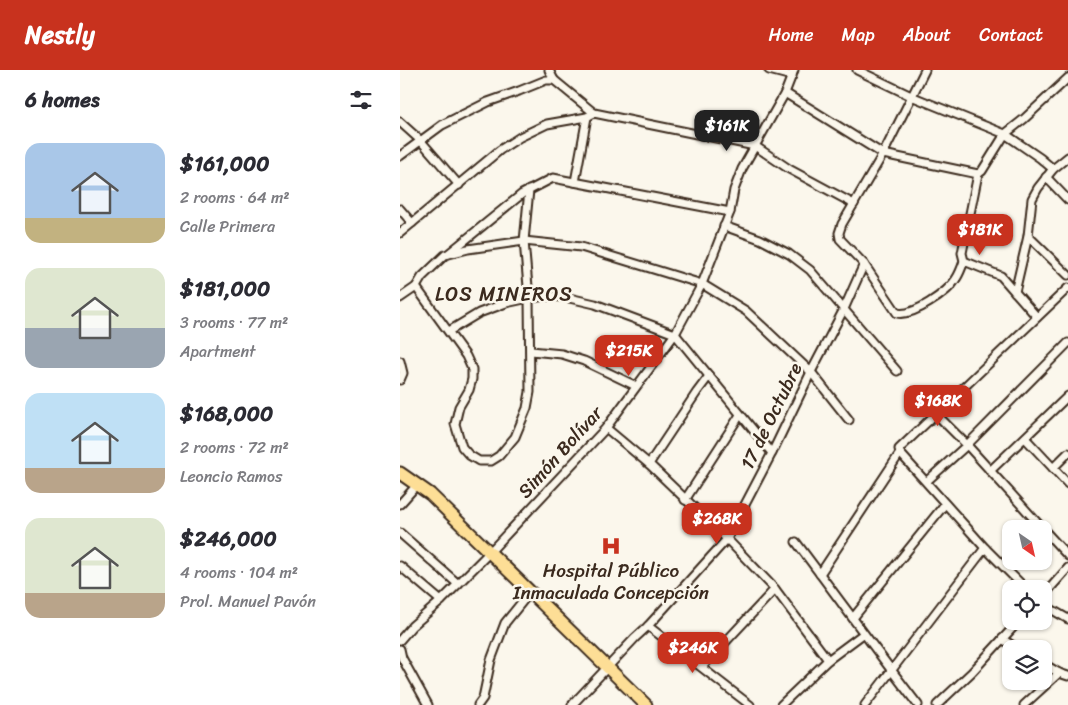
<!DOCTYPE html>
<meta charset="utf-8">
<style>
:root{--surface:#fff;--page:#f2f2f3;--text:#2b2b33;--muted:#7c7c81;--accent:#c8321e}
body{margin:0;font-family:Sriracha,sans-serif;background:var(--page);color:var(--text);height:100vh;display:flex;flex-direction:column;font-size:19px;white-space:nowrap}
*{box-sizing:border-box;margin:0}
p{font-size:16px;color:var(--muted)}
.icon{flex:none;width:28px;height:28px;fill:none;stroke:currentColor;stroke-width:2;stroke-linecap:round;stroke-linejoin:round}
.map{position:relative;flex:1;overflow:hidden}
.details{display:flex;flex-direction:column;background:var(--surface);width:400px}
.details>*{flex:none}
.needle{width:32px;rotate:146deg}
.buttons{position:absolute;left:602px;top:450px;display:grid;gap:10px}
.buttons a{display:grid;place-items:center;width:50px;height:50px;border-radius:10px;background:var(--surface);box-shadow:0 1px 4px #0004;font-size:25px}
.price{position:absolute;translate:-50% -42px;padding:0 11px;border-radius:10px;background:var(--accent);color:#fff;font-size:16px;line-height:32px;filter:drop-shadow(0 1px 2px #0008)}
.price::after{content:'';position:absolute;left:50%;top:30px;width:15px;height:11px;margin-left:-8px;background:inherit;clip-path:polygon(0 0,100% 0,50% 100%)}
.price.active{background:#222;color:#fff}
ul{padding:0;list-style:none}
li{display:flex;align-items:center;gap:15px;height:125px;padding:0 25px}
li span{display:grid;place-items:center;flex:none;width:140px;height:100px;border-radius:15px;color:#555}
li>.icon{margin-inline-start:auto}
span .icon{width:60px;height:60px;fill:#fffc;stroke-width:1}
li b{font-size:21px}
h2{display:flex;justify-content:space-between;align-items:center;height:60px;padding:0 25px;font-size:21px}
header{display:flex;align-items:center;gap:30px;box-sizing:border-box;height:70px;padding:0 25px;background:var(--accent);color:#fff}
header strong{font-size:24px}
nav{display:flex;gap:28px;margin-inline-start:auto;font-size:18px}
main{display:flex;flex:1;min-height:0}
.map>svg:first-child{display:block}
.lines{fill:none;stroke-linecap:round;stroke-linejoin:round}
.minor-casing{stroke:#3b2a1e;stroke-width:11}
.primary-casing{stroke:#3b2a1e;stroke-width:15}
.minor{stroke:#fbf7ec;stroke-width:7}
.primary{stroke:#fdde96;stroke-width:11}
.labels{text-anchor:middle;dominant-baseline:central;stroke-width:5;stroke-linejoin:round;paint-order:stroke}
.street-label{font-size:19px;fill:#3b2a1e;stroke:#fbf7ec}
.poi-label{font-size:19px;fill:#3b2a1e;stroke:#fbf7ec}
.neighbourhood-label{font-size:20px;letter-spacing:1px;fill:#3b2a1e;stroke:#fbf7ec}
</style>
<header>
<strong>Nestly</strong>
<nav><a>Home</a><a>Map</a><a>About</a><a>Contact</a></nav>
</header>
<main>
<section class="details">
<h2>6 homes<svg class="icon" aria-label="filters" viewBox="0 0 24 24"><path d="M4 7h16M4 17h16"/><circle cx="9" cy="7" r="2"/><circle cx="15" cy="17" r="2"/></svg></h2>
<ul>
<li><span style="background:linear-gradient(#a9c7e8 75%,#c2b280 0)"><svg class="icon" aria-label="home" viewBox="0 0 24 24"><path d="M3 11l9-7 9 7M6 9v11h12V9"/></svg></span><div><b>$161,000</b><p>2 rooms · 64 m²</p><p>Calle Primera</p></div></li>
<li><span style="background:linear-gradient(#dfe7d0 60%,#9aa5b1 0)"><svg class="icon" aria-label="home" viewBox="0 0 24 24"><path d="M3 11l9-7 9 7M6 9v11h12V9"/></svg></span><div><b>$181,000</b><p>3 rooms · 77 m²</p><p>Apartment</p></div></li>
<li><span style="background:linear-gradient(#bfe0f5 75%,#b9a48a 0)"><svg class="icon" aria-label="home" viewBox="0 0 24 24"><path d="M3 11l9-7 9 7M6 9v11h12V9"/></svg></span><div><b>$168,000</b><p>2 rooms · 72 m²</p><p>Leoncio Ramos</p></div></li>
<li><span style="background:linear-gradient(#dfe7d0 75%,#b9a48a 0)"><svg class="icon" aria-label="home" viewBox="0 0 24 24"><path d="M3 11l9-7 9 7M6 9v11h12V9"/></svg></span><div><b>$246,000</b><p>4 rooms · 104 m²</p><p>Prol. Manuel Pavón</p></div></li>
</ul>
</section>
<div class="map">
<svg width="668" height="635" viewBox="0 0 668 635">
<rect width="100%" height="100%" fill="#fbf7ec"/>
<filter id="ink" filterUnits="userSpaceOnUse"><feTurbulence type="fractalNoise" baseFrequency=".02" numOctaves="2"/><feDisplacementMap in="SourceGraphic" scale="10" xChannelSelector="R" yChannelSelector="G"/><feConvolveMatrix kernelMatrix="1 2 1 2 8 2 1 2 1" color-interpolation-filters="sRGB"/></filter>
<g filter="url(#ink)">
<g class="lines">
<defs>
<g id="minor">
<polyline points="149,0 154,10"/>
<polyline points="369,0 392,6"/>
<polyline points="457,0 511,26 605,64 640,88 653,99"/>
<path d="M525,0L483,84L442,154L439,163L440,169L464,194L497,243C513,247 548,222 556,209C560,203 562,197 564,191"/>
<polyline points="385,23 483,84 578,104 582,101 605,64 624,49 668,8"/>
<polyline points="0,52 20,70 59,115"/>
<polyline points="0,86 42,55 88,32 119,21 146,10 154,10 194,43"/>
<polyline points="578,104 562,183 564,191 601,206 637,247"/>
<polyline points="646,107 668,130"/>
<polyline points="175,112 187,47"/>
<polyline points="0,139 12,153"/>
<polyline points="324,156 360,169 389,184 410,200 497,301"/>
<polyline points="0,163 100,80 120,67 147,54 187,47 194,43 355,76 389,99 454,134"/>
<polyline points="628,166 668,205"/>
<polyline points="48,184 122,124 153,108 330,142"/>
<polyline points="16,217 66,286 72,299 72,309 69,320 59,337 55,354 62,377 69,385 79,391 91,391 99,386 115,367 127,338 130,322 129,228 124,171 129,120"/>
<polyline points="615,222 628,166 632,129 638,118 653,99 668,87"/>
<polyline points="0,228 16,217 22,207 45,185 68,179 124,171 181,177 302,214 346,241 411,302 449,350"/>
<polyline points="49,261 79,243 106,233 129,228 147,226 165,227 195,234 275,264 372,383"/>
<polyline points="131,281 162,284 184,291 236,316"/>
<polyline points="0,291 3,303 0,310"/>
<polyline points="536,344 567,375 643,459"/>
<polyline points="206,358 249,394 327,469 375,519 428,590"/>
<polyline points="625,368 668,414"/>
<polyline points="500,383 585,478 626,519"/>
<polyline points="249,394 297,322 309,306"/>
<polyline points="653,398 668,383"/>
<polyline points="590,401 668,326"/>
<polyline points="527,411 567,375 668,273"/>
<polyline points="285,430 340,345"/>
<polyline points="0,434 17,415"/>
<polyline points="644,460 668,486"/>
<polyline points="0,463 58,514"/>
<path d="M396,472C437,526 476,581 518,635"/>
<polyline points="0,496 41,531"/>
<polyline points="420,504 500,383 499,379 668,218"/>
<polyline points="644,525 668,498"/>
<polyline points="644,535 668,549"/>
<polyline points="453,548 545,434"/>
<polyline points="248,556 350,635"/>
<polyline points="602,569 618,579"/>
<polyline points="0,570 12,556 41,531 89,483 206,358 275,264 302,214 330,142 334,120 342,99 385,23 394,0"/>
<polyline points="0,579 2,588 28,635"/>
<polyline points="644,594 659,603 668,606"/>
<polyline points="302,597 375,519"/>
<polyline points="78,635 83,628 91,590 105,553 130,522"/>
<polyline points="172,635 235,568 248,556 327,469 372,383 411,302 444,239 464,194"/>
<polyline points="381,635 428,590 463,564"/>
<polyline points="465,635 585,478"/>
<polyline points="537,635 572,602 619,551"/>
<polyline points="624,635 659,603"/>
</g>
<polyline id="primary" points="0,403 30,424 246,635"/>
</defs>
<use href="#minor" class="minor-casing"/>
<use href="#primary" class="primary-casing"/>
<use href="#minor" class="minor"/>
<use href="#primary" class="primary"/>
</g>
</g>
<defs>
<symbol id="hospital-bare" viewBox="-9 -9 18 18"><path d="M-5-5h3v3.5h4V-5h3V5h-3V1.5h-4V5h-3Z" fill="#c8321e" stroke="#fbf7ec" stroke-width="2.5" paint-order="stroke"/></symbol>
</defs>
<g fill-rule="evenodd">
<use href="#hospital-bare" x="197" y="462" width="28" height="28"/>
</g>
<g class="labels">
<g class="street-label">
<text transform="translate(371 346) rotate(-64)">17 de Octubre</text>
<text transform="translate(160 382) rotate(-48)">Simón Bolívar</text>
</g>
<g class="poi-label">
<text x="211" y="500">Hospital Público<tspan x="211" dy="22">Inmaculada Concepción</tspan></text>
</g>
<g class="neighbourhood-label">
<text x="104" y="224">LOS MINEROS</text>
</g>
</g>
</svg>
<div class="buttons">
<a><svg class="needle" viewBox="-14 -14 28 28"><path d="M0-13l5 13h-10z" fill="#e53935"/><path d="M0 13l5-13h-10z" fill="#7c7c81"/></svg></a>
<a><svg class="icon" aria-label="locate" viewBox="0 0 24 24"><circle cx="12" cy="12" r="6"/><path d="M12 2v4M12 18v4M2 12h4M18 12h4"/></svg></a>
<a><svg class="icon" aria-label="layers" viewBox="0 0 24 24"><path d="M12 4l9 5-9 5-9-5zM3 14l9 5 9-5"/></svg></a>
</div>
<b class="price active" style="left:327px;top:82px">$161K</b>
<b class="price" style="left:580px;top:186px">$181K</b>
<b class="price" style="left:229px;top:307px">$215K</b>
<b class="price" style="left:538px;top:357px">$168K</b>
<b class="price" style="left:317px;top:475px">$268K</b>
<b class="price" style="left:293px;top:604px">$246K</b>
</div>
</main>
